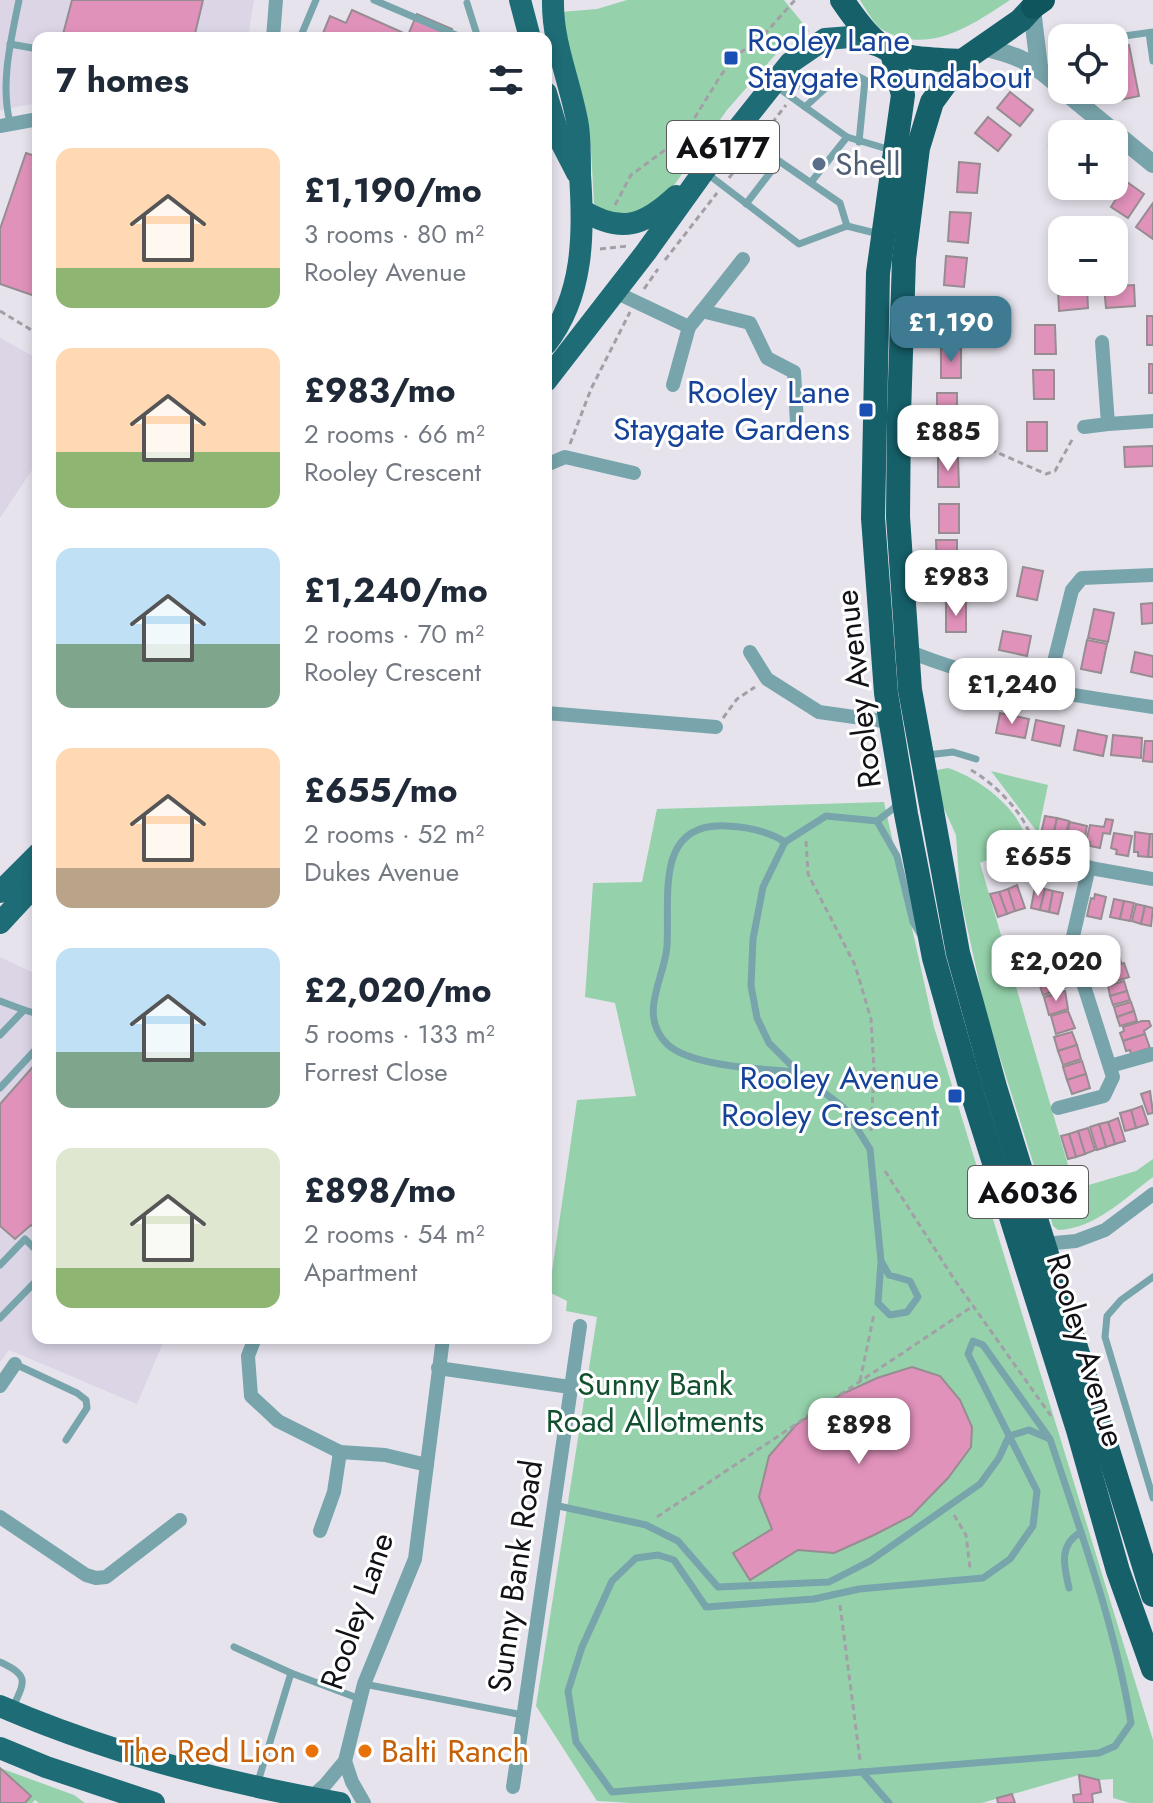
<!DOCTYPE html>
<meta charset="utf-8">
<style>
:root{--surface:#fff;--page:#f6f6f7;--text:#1f2937;--muted:#747a83;--accent:#3e7b92}
body{margin:0;font-family:Jost,sans-serif;background:var(--page);color:var(--text);height:100vh;display:flex;flex-direction:column;font-size:30px;white-space:nowrap}
*{box-sizing:border-box;margin:0}
p{font-size:26px;color:var(--muted)}
.icon{flex:none;width:44px;height:44px;fill:none;stroke:currentColor;stroke-width:2;stroke-linecap:round;stroke-linejoin:round}
.map{position:relative;flex:1;overflow:hidden}
.drawer{position:absolute;left:32px;top:32px;width:520px;height:1312px;display:flex;flex-direction:column;background:var(--surface);border-radius:16px;box-shadow:0 4px 12px #0003}
.drawer>*{flex:none}
.controls{position:absolute;left:1048px;top:24px;display:grid;gap:16px}
.controls a{display:grid;place-items:center;width:80px;height:80px;border-radius:16px;background:var(--surface);box-shadow:0 4px 12px #0003;font-size:40px}
.price{position:absolute;translate:-50% -68px;padding:0 18px;border-radius:16px;background:#fff;color:#222;font-size:26px;line-height:52px;filter:drop-shadow(0 2px 4px #0008)}
.price::after{content:'';position:absolute;left:50%;top:48px;width:24px;height:18px;margin-left:-12px;background:inherit;clip-path:polygon(0 0,100% 0,50% 100%)}
.price.current{background:var(--accent);color:#fff}
ul{padding:0;list-style:none}
li{display:flex;align-items:center;gap:24px;height:200px;padding:0 24px}
li span{display:grid;place-items:center;flex:none;width:224px;height:160px;border-radius:16px;color:#555}
li>.icon{margin-inline-start:auto}
span .icon{width:96px;height:96px;fill:#fffc;stroke-width:1}
li b{font-size:34px}
h2{display:flex;justify-content:space-between;align-items:center;height:96px;padding:0 24px;font-size:34px}
.map>svg:first-child{display:block}
.built{fill:#dbd5e6}
.green{fill:#95d2ab}
.building{fill:#e192bb;stroke:#978c91;stroke-width:2}
.lines{fill:none;stroke-linecap:round;stroke-linejoin:round}
.path{stroke:#a29fa7;stroke-width:3;stroke-dasharray:6 4;stroke-linecap:butt}
.service{stroke:#78a5ac;stroke-width:7}
.minor{stroke:#78a5ac;stroke-width:14}
.tertiary{stroke:#78a5ac;stroke-width:18}
.primary{stroke:#1e6c76;stroke-width:22}
.trunk{stroke:#16606a;stroke-width:24}
.motorway{stroke:#0f555e;stroke-width:24}
.transit-dot{fill:#1a4fb4;stroke:#fff;stroke-width:3}
.service-dot{fill:#5c6f8a;stroke:#fff;stroke-width:3}
.food-dot{fill:#e8710a;stroke:#fff;stroke-width:3}
.labels{text-anchor:middle;dominant-baseline:central;stroke-width:6;stroke-linejoin:round;paint-order:stroke}
.shield{fill:#fff;stroke:#59585b;stroke-width:2}
.shield-label{font-size:30px;font-weight:bold;fill:#121115}
.transit-label{font-size:32px;fill:#164399;stroke:#fff;text-anchor:end}
.service-label{font-size:32px;fill:#4e5e75;stroke:#fff;text-anchor:start}
.street-label{font-size:32px;fill:#121115;stroke:#fff}
.park-label{font-size:32px;fill:#10502f;stroke:#fff}
.food-label{font-size:32px;fill:#c56008;stroke:#fff;text-anchor:end}
</style>
<div class="map">
<svg width="1153" height="1803" viewBox="0 0 1153 1803">
<rect width="100%" height="100%" fill="#e7e3ed"/>
<g class="built">
<polygon points="0,0 254,0 248,38 38,38 38,103 0,110"/>
<polygon points="0,338 38,359 38,461 0,518"/>
<polygon points="0,957 38,975 38,1338 165,1338 137,1404 9,1350 0,1362"/>
</g>
<g class="green">
<polygon points="627,0 784,0 809,31 789,39 727,110 670,191 647,209 631,215 600,212 594,203 591,150 561,12 597,9"/>
<path d="M860,0H1010C972,25 929,56 883,30C874,25 866,9 860,0Z"/>
<path d="M948,768C979,778 1021,809 1027,843L980,863L1075,1189L1136,1171L1153,1159V1177C1125,1198 1095,1229 1058,1230L1053,1226L986,1013L960,895L956,835L941,802L937,770Z"/>
<polygon points="991,771 1048,785 1038,833"/>
<polygon points="884,802 934,1027 1153,1740 1153,1803 1130,1803 1113,1798 1113,1779 1099,1780 1079,1775 982,1803 632,1803 597,1801 536,1706 597,1317 566,1311 567,1301 549,1292 577,1100 636,1096 615,1003 585,997 593,883 642,882 657,809"/>
<polygon points="0,1768 74,1795 85,1803 39,1803 35,1800 32,1803 25,1803 31,1795"/>
</g>
<g class="building">
<polygon points="72,0 203,0 194,38 62,38"/>
<polygon points="352,10 408,35 417,14 452,29 448,38 321,38 330,16 346,23"/>
<polygon points="1129,45 1139,96 1106,103 1103,90 1114,90 1114,48"/>
<polygon points="1010,92 1033,110 1020,126 997,108"/>
<polygon points="988,117 1011,135 998,151 975,133"/>
<polygon points="1062,129 1068,134 1062,134 1062,155 1049,145"/>
<polygon points="26,153 38,157 38,297 0,284 0,229"/>
<polygon points="959,162 980,164 977,193 957,192"/>
<polygon points="1127,182 1144,194 1128,218 1111,207"/>
<polygon points="1153,203 1153,239 1136,227"/>
<polygon points="950,212 971,213 968,243 948,241"/>
<polygon points="946,256 967,258 964,287 944,285"/>
<polygon points="1134,285 1135,306 1106,308 1104,287"/>
<polygon points="1087,288 1088,308 1059,311 1058,290"/>
<polygon points="945,305 965,306 963,335 942,334"/>
<rect x="1147" y="316" width="6" height="29"/>
<polygon points="1035,325 1055,325 1056,354 1035,354"/>
<rect x="941" y="349" width="20" height="29"/>
<rect x="1149" y="364" width="4" height="29"/>
<polygon points="1033,370 1054,370 1054,399 1034,399"/>
<rect x="937" y="393" width="20" height="29"/>
<rect x="1027" y="422" width="20" height="29"/>
<polygon points="1153,446 1153,466 1125,467 1124,447"/>
<polygon points="938,458 958,458 959,487 938,487"/>
<rect x="939" y="504" width="20" height="29"/>
<polygon points="936,540 957,540 957,569 937,569"/>
<polygon points="1023,567 1043,571 1037,600 1017,596"/>
<rect x="946" y="603" width="20" height="29"/>
<polygon points="1153,603 1153,623 1142,624 1141,604"/>
<polygon points="1094,609 1114,613 1108,642 1088,638"/>
<polygon points="1003,631 1031,636 1027,656 999,650"/>
<polygon points="1087,640 1107,644 1101,673 1081,669"/>
<polygon points="1135,652 1153,656 1153,677 1131,672"/>
<polygon points="1000,713 1029,719 1025,738 996,733"/>
<polygon points="1036,720 1064,726 1060,746 1032,740"/>
<polygon points="1078,730 1107,736 1103,756 1074,750"/>
<polygon points="1113,735 1142,738 1141,758 1111,755"/>
<polygon points="1145,741 1153,741 1153,762 1143,761"/>
<polygon points="1045,816 1057,818 1053,837 1041,834"/>
<polygon points="1057,818 1069,821 1065,839 1053,837"/>
<polygon points="1106,819 1113,820 1110,834 1103,833 1100,848 1090,846 1090,842 1086,842 1090,825 1104,827"/>
<polygon points="1070,822 1087,826 1084,842 1078,841 1077,845 1065,842"/>
<polygon points="1135,832 1150,834 1148,857 1138,856 1138,852 1134,852"/>
<polygon points="1114,833 1132,836 1128,856 1116,854 1117,850 1111,848"/>
<polygon points="1150,834 1153,834 1153,857 1148,857"/>
<polygon points="1017,885 1025,908 1015,911 1008,889"/>
<polygon points="1035,887 1045,889 1040,910 1031,908"/>
<polygon points="1008,889 1015,911 1007,914 999,892"/>
<polygon points="1045,889 1053,891 1049,912 1040,910"/>
<polygon points="1053,891 1063,893 1058,914 1049,912"/>
<polygon points="999,892 1007,914 998,917 990,894"/>
<polygon points="1095,894 1106,897 1101,919 1087,916 1091,898 1094,899"/>
<polygon points="1114,899 1124,901 1120,919 1110,917"/>
<polygon points="1124,901 1134,903 1130,921 1120,919"/>
<polygon points="1136,904 1145,906 1141,924 1132,921"/>
<polygon points="1145,906 1153,908 1151,926 1141,924"/>
<polygon points="1048,938 1048,949 1044,949 1044,953 1026,954 1025,939"/>
<polygon points="1117,948 1121,962 1104,968 1103,963 1100,965 1096,955"/>
<polygon points="1048,956 1052,970 1034,976 1030,961"/>
<polygon points="1124,963 1129,977 1110,983 1109,979 1104,980 1102,974 1107,973 1105,969"/>
<polygon points="1056,972 1064,988 1043,995 1037,977"/>
<polygon points="1124,981 1127,991 1110,996 1108,986"/>
<polygon points="1065,991 1068,1009 1049,1015 1044,997"/>
<polygon points="1127,991 1130,1000 1113,1005 1110,996"/>
<polygon points="1131,1002 1134,1011 1117,1017 1114,1007"/>
<polygon points="1068,1011 1075,1028 1056,1034 1051,1016"/>
<polygon points="1134,1011 1137,1021 1120,1026 1117,1017"/>
<polygon points="1142,1021 1149,1021 1151,1026 1144,1031 1145,1034 1123,1041 1120,1033 1124,1031 1123,1027"/>
<polygon points="1072,1032 1077,1045 1058,1051 1054,1037"/>
<polygon points="1145,1034 1150,1048 1131,1054 1130,1050 1126,1051 1123,1041"/>
<polygon points="1077,1045 1081,1059 1063,1065 1058,1051"/>
<polygon points="38,1061 38,1231 31,1225 15,1239 0,1226 0,1104"/>
<polygon points="1082,1061 1086,1074 1067,1080 1063,1067"/>
<polygon points="1086,1074 1090,1088 1072,1094 1067,1080"/>
<polygon points="1150,1091 1153,1113 1148,1114 1141,1094"/>
<polygon points="1142,1106 1148,1124 1136,1128 1131,1110"/>
<polygon points="1131,1110 1136,1128 1125,1131 1120,1113"/>
<polygon points="1118,1118 1125,1141 1115,1144 1108,1122"/>
<polygon points="1108,1122 1115,1144 1106,1147 1099,1124"/>
<polygon points="1099,1124 1106,1147 1097,1150 1090,1127"/>
<polygon points="1088,1128 1095,1150 1085,1154 1078,1131"/>
<polygon points="1078,1131 1085,1154 1076,1157 1069,1134"/>
<polygon points="1069,1134 1076,1157 1068,1159 1061,1136"/>
<polygon points="912,1367 940,1376 960,1400 972,1427 971,1447 948,1478 911,1516 874,1535 834,1553 798,1550 750,1580 733,1553 772,1529 759,1497 769,1456 796,1425 840,1395 877,1378"/>
<polygon points="0,1768 31,1796 25,1803 0,1803"/>
<polygon points="1079,1775 1099,1780 1101,1792 1092,1794 1093,1803 1074,1803 1073,1795 1081,1794"/>
<polygon points="1012,1794 1015,1803 998,1803 997,1798"/>
</g>
<g class="lines">
<g class="path">
<polyline points="798,89 810,73"/>
<polyline points="729,178 786,105"/>
<polyline points="615,205 631,175 665,150 689,127 721,75 737,55 761,38 795,0"/>
<polyline points="600,249 628,246"/>
<polyline points="665,260 717,193"/>
<polyline points="644,289 658,269"/>
<polyline points="0,311 38,334"/>
<polyline points="917,417 1046,474 1055,471 1073,438"/>
<polyline points="570,444 591,389 630,312"/>
<polyline points="723,718 737,699 755,687"/>
<path d="M971,770C994,783 1027,815 1032,842"/>
<polyline points="806,841 808,874 855,965 871,1019 874,1070 871,1131"/>
<polyline points="885,1171 954,1279 1051,1416"/>
<polyline points="860,1381 874,1314"/>
<polyline points="954,1515 966,1535 970,1568"/>
<polyline points="657,1517 973,1306"/>
<polyline points="840,1605 860,1760"/>
</g>
<g class="service">
<polyline points="374,0 463,38"/>
<polyline points="467,3 478,38"/>
<polyline points="1149,33 1153,61"/>
<polyline points="300,38 316,0"/>
<polyline points="1110,38 1153,32"/>
<polyline points="10,44 38,49"/>
<polyline points="777,87 847,137 891,150"/>
<polyline points="805,107 829,85 853,74 865,80 859,142"/>
<path d="M10,123C0,83 11,40 19,0"/>
<polyline points="705,172 799,244 847,226 840,203 779,161 746,204"/>
<polyline points="812,181 847,137"/>
<polyline points="847,226 879,234"/>
<polyline points="927,755 953,752 976,759"/>
<polyline points="877,821 897,856 913,922 920,934"/>
<path d="M785,842C768,831 748,827 727,826C654,822 670,896 667,946C665,978 637,1014 667,1044C691,1067 765,1069 797,1072"/>
<polyline points="0,1001 24,1010 0,1035"/>
<polyline points="24,1010 38,1014"/>
<polyline points="0,1088 38,1047"/>
<polyline points="881,1261 889,1275 910,1281 918,1297 907,1312 890,1315 878,1303 881,1261 870,1149 844,1108 798,1072 769,1043 757,1018 751,986 753,939 763,887 785,842 826,816 877,821 894,808 898,801"/>
<polyline points="0,1265 25,1239 38,1252"/>
<polyline points="1153,1277 1121,1300 1107,1316 1105,1337 1153,1498"/>
<polyline points="0,1318 38,1279"/>
<polyline points="15,1364 77,1393 86,1400 87,1408 66,1440"/>
<path d="M554,1505L646,1525L678,1541L718,1587L829,1582L870,1561L980,1484L999,1458L1009,1436L1029,1430L1050,1439C1081,1533 1115,1625 1131,1723L1115,1746L1099,1753L612,1792L576,1742L568,1691L582,1647L612,1581L636,1558L658,1555L674,1560L706,1607L814,1599L859,1589L983,1578L1010,1559L1033,1526L1037,1491L968,1354L973,1341L983,1345L1050,1439"/>
<path d="M1069,1588C1064,1566 1058,1545 1081,1532"/>
<polyline points="234,1647 291,1673 360,1699"/>
<path d="M0,1662C30,1676 25,1681 12,1709"/>
<polyline points="364,1684 523,1715"/>
<polyline points="862,1772 889,1803"/>
<polyline points="257,1785 291,1673"/>
</g>
<g class="minor">
<polyline points="273,38 276,0"/>
<polyline points="0,126 38,119"/>
<polyline points="615,292 689,327 702,311 750,323 767,358 794,372 797,423"/>
<polyline points="702,311 743,259"/>
<polyline points="673,385 689,327"/>
<polyline points="1108,424 1153,421"/>
<polyline points="1084,427 1108,424 1102,342"/>
<polyline points="546,465 565,457 634,473"/>
<path d="M908,651C986,683 1069,695 1153,707"/>
<polyline points="750,652 767,679 819,712 890,722"/>
<polyline points="1047,690 1072,590 1082,578 1153,575"/>
<polyline points="546,713 716,727"/>
<polyline points="1028,857 1153,879"/>
<polyline points="1110,1066 1153,1054"/>
<polyline points="1058,1108 1104,1096 1113,1077 1071,945 1089,867"/>
<polyline points="1044,1244 1076,1241 1105,1230 1153,1194"/>
<polyline points="255,1338 248,1356 251,1396 278,1421 340,1452 385,1455 427,1465"/>
<polyline points="438,1368 570,1387"/>
<polyline points="0,1386 15,1364"/>
<polyline points="0,1517 86,1575 96,1578 106,1577 180,1520"/>
<polyline points="320,1531 334,1492 340,1452"/>
<polyline points="345,1761 352,1782 364,1803"/>
<polyline points="513,1787 580,1326"/>
<polyline points="310,1798 325,1785 345,1761 364,1684 415,1559 443,1338"/>
</g>
<g class="tertiary">
<polyline points="1032,9 1039,67"/>
<path d="M982,47C1018,55 1035,63 1062,89"/>
<polyline points="1063,90 1153,164"/>
</g>
<g class="primary">
<polyline points="520,0 530,38"/>
<polyline points="546,93 560,140 577,173"/>
<path d="M582,210C621,234 644,226 676,196"/>
<path d="M546,344C584,296 584,233 580,175C580,159 580,141 578,126C571,83 552,44 553,0"/>
<polyline points="546,381 646,252 704,171 790,63 825,39 851,37 879,46"/>
<polyline points="0,892 38,854"/>
<polyline points="0,923 38,882"/>
<path d="M0,1706C109,1753 224,1783 340,1803"/>
<polyline points="0,1748 46,1767 154,1803"/>
</g>
<g class="trunk">
<path d="M842,0C883,60 893,57 962,61"/>
<polyline points="1036,0 1033,7 1021,20 962,61 932,102 918,148 904,259 899,414 898,517 910,690 958,953 995,1087 1153,1595"/>
<polyline points="892,53 903,95 878,273 873,518 886,693 906,814 934,958 973,1096 1078,1430 1118,1571 1153,1669"/>
</g>
<polyline class="motorway" points="1033,7 1043,0"/>
</g>
<g class="transit-dot">
<rect x="723" y="50" width="16" height="16" rx="4"/>
<rect x="858" y="402" width="16" height="16" rx="4"/>
<rect x="947" y="1088" width="16" height="16" rx="4"/>
</g>
<circle class="service-dot" cx="819" cy="164" r="8"/>
<g class="food-dot">
<circle cx="312" cy="1751" r="8"/>
<circle cx="365" cy="1751" r="8"/>
</g>
<g class="labels">
<g class="shield">
<rect x="667" y="121" width="112" height="52" rx="6"/>
<rect x="968" y="1166" width="120" height="52" rx="6"/>
</g>
<g class="shield-label">
<text x="723" y="147">A6177</text>
<text x="1028" y="1192">A6036</text>
</g>
<g class="transit-label">
<text x="747" y="40" text-anchor="start">Rooley Lane<tspan x="747" dy="37">Staygate Roundabout</tspan></text>
<text x="850" y="392">Rooley Lane<tspan x="850" dy="37">Staygate Gardens</tspan></text>
<text x="939" y="1078">Rooley Avenue<tspan x="939" dy="37">Rooley Crescent</tspan></text>
</g>
<g class="service-label">
<text x="835" y="164">Shell</text>
</g>
<g class="street-label">
<text transform="translate(858 689) rotate(-97)">Rooley Avenue</text>
<text transform="translate(1086 1350) rotate(73)">Rooley Avenue</text>
<text transform="translate(515 1576) rotate(-82)">Sunny Bank Road</text>
<text transform="translate(357 1611) rotate(-71)">Rooley Lane</text>
</g>
<g class="park-label">
<text x="655" y="1384">Sunny Bank<tspan x="655" dy="37">Road Allotments</tspan></text>
</g>
<g class="food-label">
<text x="296" y="1751">The Red Lion</text>
<text x="381" y="1751" text-anchor="start">Balti Ranch</text>
</g>
</g>
</svg>
<div class="controls">
<a><svg class="icon" aria-label="locate" viewBox="0 0 24 24"><circle cx="12" cy="12" r="6"/><path d="M12 2v4M12 18v4M2 12h4M18 12h4"/></svg></a>
<a>+</a>
<a>−</a>
</div>
<b class="price current" style="left:951px;top:364px">£1,190</b>
<b class="price" style="left:948px;top:473px">£885</b>
<b class="price" style="left:956px;top:618px">£983</b>
<b class="price" style="left:1012px;top:726px">£1,240</b>
<b class="price" style="left:1038px;top:898px">£655</b>
<b class="price" style="left:1056px;top:1003px">£2,020</b>
<b class="price" style="left:859px;top:1466px">£898</b>
<section class="drawer">
<h2>7 homes<svg class="icon" aria-label="filters" viewBox="0 0 24 24"><path d="M4 7h16M4 17h16"/><circle cx="9" cy="7" r="2"/><circle cx="15" cy="17" r="2"/></svg></h2>
<ul>
<li><span style="background:linear-gradient(#ffd9b3 75%,#8fb573 0)"><svg class="icon" aria-label="home" viewBox="0 0 24 24"><path d="M3 11l9-7 9 7M6 9v11h12V9"/></svg></span><div><b>£1,190/mo</b><p>3 rooms · 80 m²</p><p>Rooley Avenue</p></div></li>
<li><span style="background:linear-gradient(#ffd9b3 65%,#8fb573 0)"><svg class="icon" aria-label="home" viewBox="0 0 24 24"><path d="M3 11l9-7 9 7M6 9v11h12V9"/></svg></span><div><b>£983/mo</b><p>2 rooms · 66 m²</p><p>Rooley Crescent</p></div></li>
<li><span style="background:linear-gradient(#bfe0f5 60%,#7fa58c 0)"><svg class="icon" aria-label="home" viewBox="0 0 24 24"><path d="M3 11l9-7 9 7M6 9v11h12V9"/></svg></span><div><b>£1,240/mo</b><p>2 rooms · 70 m²</p><p>Rooley Crescent</p></div></li>
<li><span style="background:linear-gradient(#ffd9b3 75%,#b9a48a 0)"><svg class="icon" aria-label="home" viewBox="0 0 24 24"><path d="M3 11l9-7 9 7M6 9v11h12V9"/></svg></span><div><b>£655/mo</b><p>2 rooms · 52 m²</p><p>Dukes Avenue</p></div></li>
<li><span style="background:linear-gradient(#bfe0f5 65%,#7fa58c 0)"><svg class="icon" aria-label="home" viewBox="0 0 24 24"><path d="M3 11l9-7 9 7M6 9v11h12V9"/></svg></span><div><b>£2,020/mo</b><p>5 rooms · 133 m²</p><p>Forrest Close</p></div></li>
<li><span style="background:linear-gradient(#dfe7d0 75%,#8fb573 0)"><svg class="icon" aria-label="home" viewBox="0 0 24 24"><path d="M3 11l9-7 9 7M6 9v11h12V9"/></svg></span><div><b>£898/mo</b><p>2 rooms · 54 m²</p><p>Apartment</p></div></li>
</ul>
</section>
</div>
